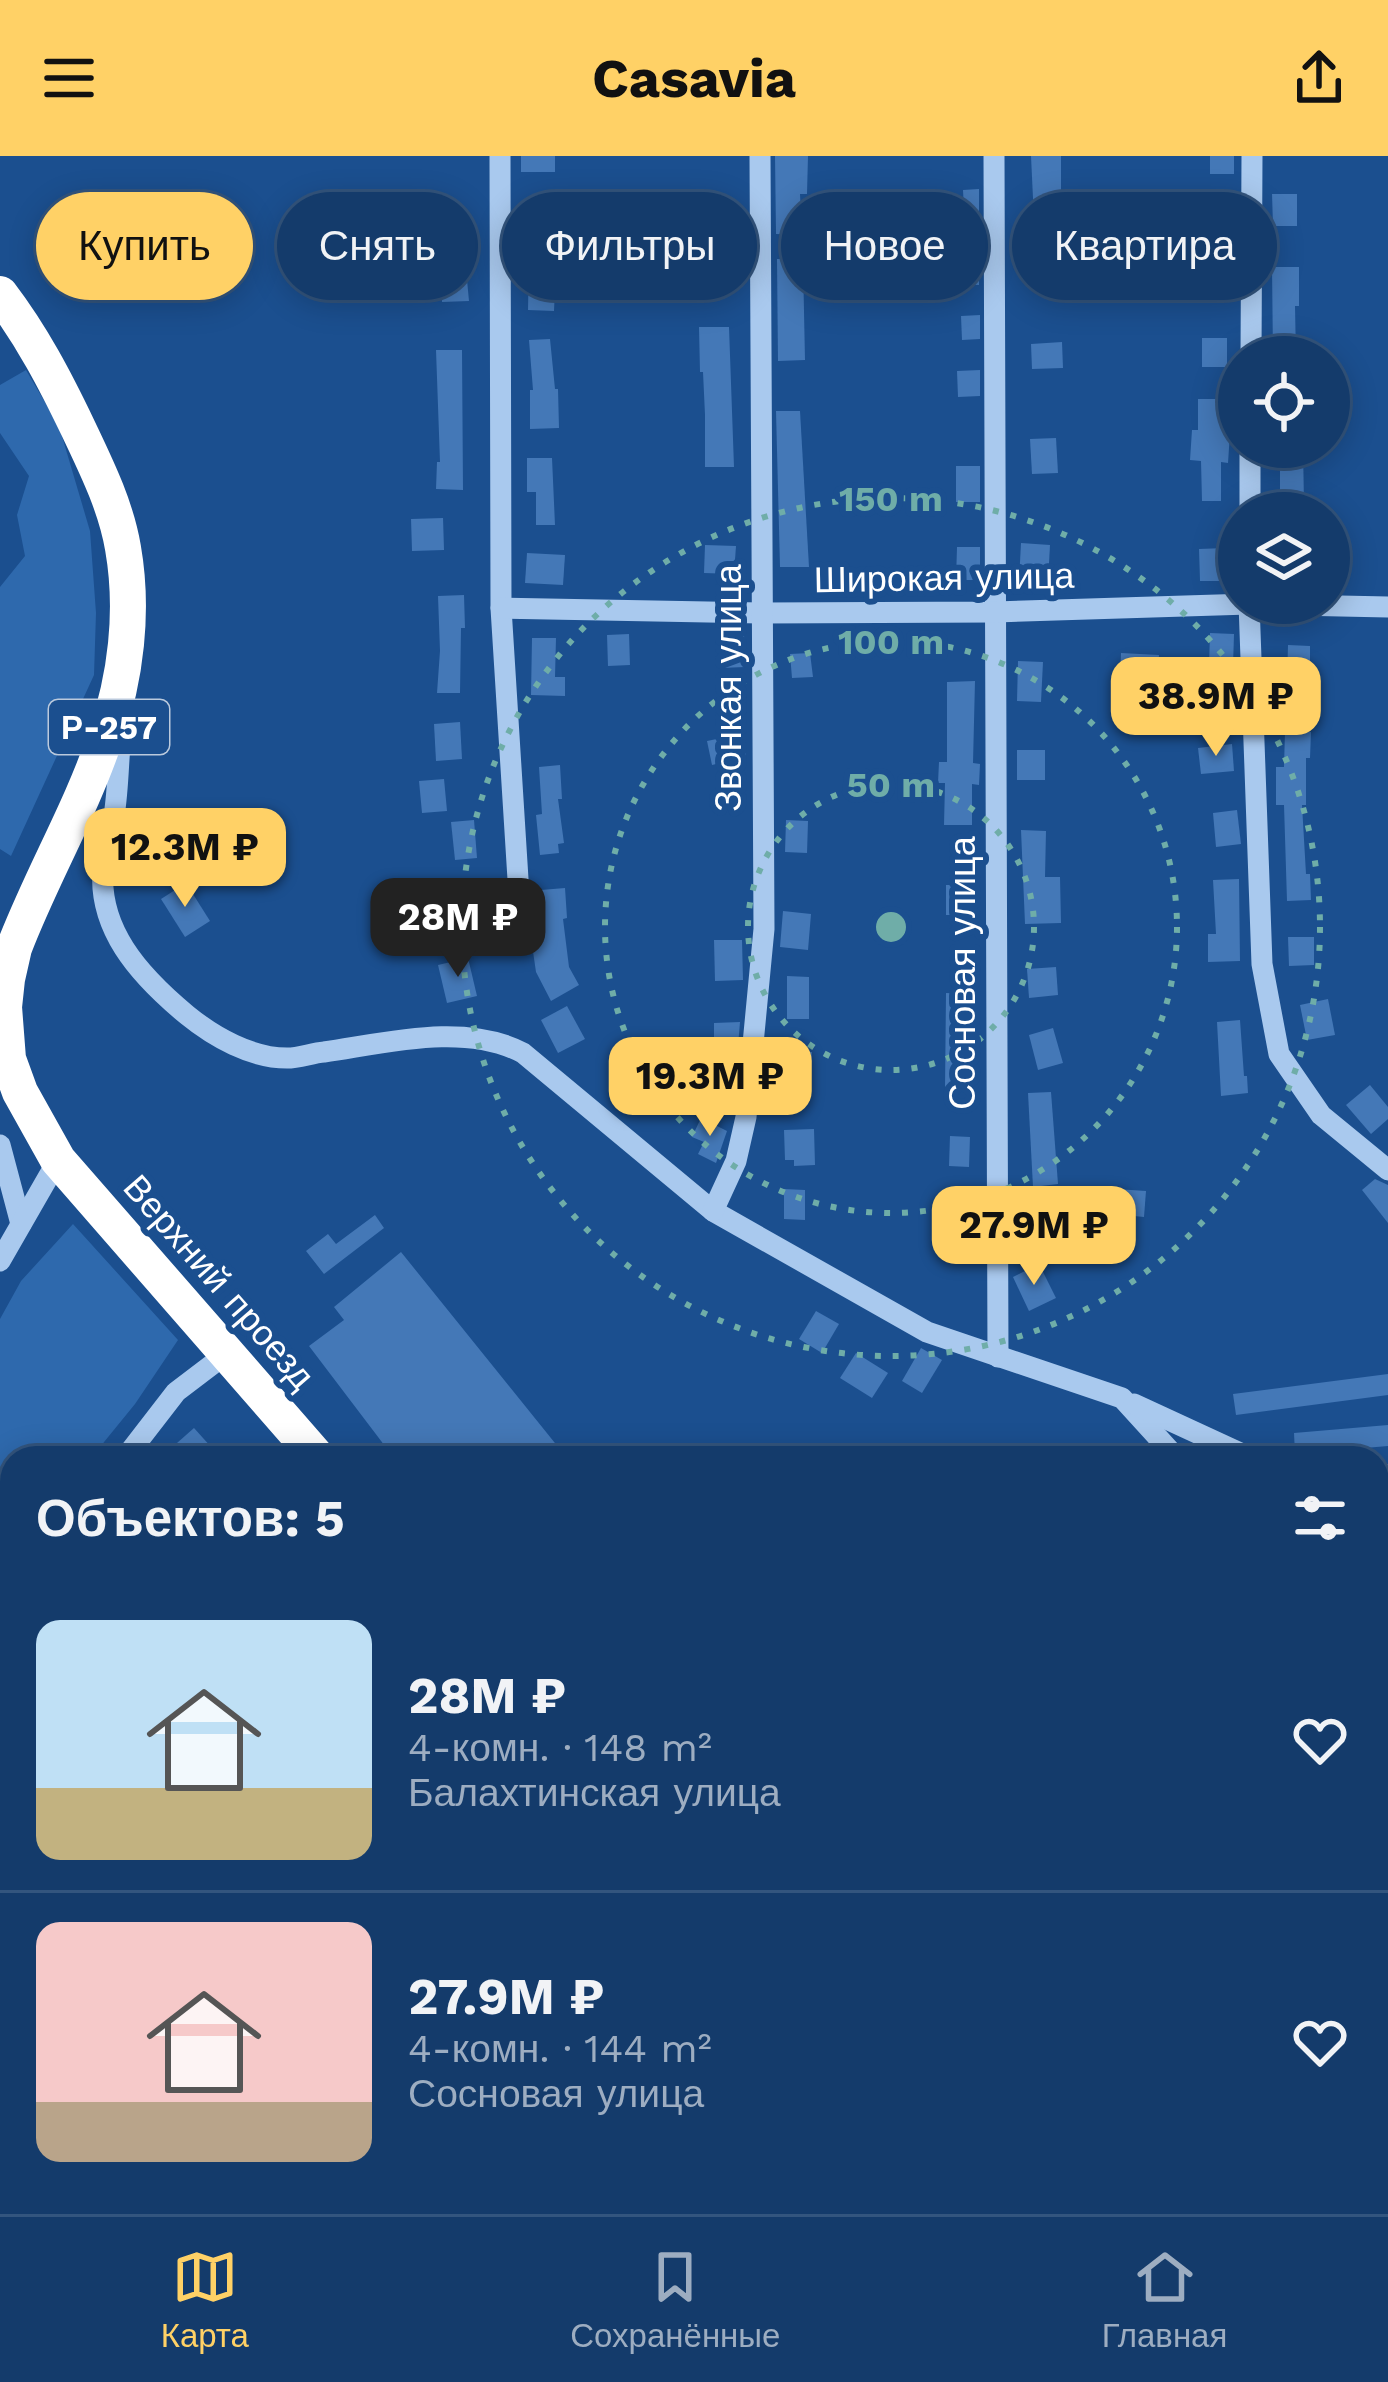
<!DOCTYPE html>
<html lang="ru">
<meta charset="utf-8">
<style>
:root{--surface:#143b6b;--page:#214673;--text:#f1f3f6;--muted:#9dadc1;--line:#33557e;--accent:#ffd166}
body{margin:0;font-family:"Work Sans",sans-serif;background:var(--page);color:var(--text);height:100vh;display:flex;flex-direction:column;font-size:45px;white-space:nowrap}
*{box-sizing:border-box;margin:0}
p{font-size:39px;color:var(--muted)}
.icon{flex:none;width:66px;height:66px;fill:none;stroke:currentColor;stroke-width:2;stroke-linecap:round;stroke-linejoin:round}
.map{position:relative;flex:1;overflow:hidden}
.side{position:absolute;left:0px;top:1290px;width:1389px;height:768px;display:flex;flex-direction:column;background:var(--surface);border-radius:36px 36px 0 0;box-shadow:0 6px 30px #0003,0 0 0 3px var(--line)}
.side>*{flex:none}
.banner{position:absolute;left:36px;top:36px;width:1317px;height:108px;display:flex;gap:24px}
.tools{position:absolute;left:1218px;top:180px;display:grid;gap:24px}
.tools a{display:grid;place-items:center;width:132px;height:132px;border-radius:50%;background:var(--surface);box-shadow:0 6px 30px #0003,0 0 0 3px var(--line);font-size:60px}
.price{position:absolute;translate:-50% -102px;padding:0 27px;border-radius:24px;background:var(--accent);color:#111;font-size:39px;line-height:78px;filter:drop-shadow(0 3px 6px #0008)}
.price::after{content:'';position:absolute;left:50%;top:72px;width:36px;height:27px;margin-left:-18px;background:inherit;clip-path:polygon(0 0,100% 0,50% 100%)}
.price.active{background:#222;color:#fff}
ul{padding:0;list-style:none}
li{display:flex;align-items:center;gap:36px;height:300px;padding:0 36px}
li+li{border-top:3px solid var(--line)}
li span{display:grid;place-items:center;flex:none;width:336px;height:240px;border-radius:24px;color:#555}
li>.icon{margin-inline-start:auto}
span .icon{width:144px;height:144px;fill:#fffc;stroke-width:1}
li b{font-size:51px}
h2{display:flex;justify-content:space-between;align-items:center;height:144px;padding:0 36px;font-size:51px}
.tag{padding:0 42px;border-radius:54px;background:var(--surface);box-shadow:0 6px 30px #0003,0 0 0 3px var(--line);font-size:42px;line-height:108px}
.tag.active{background:var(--accent);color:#111}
header{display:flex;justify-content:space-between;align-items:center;height:156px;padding:0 36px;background:var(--accent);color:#111;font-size:54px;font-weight:700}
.tab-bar{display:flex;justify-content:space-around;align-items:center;height:168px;border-top:3px solid var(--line);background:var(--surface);font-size:33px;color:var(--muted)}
.tab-bar a{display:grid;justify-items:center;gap:6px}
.tab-bar .active{color:var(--accent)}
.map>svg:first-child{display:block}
.green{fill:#2e69ad}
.building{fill:#4478b7}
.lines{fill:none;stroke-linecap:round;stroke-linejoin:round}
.minor{stroke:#a9c9ee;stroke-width:21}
.highway{stroke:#fff;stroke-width:36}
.rail{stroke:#fff;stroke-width:6;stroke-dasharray:21 9;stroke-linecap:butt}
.ring{fill:none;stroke:#6fada8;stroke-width:6;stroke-dasharray:6 12}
.labels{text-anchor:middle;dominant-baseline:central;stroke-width:12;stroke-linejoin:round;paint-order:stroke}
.shield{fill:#1b4f8f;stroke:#bbcadd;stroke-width:3}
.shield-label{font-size:33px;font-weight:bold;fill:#fff}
.street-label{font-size:36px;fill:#fff;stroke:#1b4f8f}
.centre{fill:#6fada8;stroke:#1b4f8f;stroke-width:6}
.ring-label{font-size:36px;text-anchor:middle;font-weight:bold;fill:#6fada8;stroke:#1b4f8f;stroke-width:12;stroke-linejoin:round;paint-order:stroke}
</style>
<header><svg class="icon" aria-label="menu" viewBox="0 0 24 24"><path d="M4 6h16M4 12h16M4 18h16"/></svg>Casavia<svg class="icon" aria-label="share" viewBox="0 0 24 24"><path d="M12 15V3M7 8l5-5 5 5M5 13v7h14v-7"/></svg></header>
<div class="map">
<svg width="1388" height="2058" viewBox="0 0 1388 2058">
<rect width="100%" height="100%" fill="#1b4f8f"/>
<g class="green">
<polygon points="26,214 59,270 90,375 96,457 94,519 11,700 0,693 0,431 25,400 17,359 29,320 0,277 0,229"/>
<polygon points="73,1068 178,1184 135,1248 91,1302 12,1302 12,1392 0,1405 0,1163 21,1125"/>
<polygon points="1020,2046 1359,2046 1373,2058 1030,2058"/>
</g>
<g class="building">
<rect x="521" y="0" width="34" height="16"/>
<polygon points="775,0 808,0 807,38 800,38 802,79 776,78"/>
<polygon points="1031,0 1061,0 1061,63 1034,64"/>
<rect x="1210" y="0" width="24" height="18"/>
<polygon points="979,33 979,129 954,128 955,94 966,95 963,34"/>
<polygon points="1272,38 1297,38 1297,70 1273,70"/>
<polygon points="692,41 725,42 723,76 691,75"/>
<polygon points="1224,46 1225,71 1204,71 1203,47"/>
<polygon points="466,58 467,92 464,92 469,145 442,146 438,59"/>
<polygon points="523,69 558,69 554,155 528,154 529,100 522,100"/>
<polygon points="777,103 802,103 803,107 805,204 778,205"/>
<polygon points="699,104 728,104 728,137 700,137"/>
<polygon points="1200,104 1225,104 1225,137 1201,138"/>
<polygon points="1272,111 1299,111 1299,150 1295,150 1296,201 1273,201"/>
<polygon points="980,159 980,183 962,184 961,160"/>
<polygon points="699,171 729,171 734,311 705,311 705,259 703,216 700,216"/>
<rect x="1202" y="182" width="25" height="29"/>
<polygon points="550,183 555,233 558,233 559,272 530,273 530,234 533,234 529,184"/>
<polygon points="1062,186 1063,212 1032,213 1031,188"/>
<polygon points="436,194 462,194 463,334 436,333 437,306 440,306"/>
<polygon points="980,214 980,240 958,241 957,215"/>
<polygon points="1198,243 1226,243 1226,276 1230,277 1228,307 1221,306 1221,345 1202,345 1201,305 1190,304 1192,274 1198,274"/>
<polygon points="776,255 800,255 809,411 780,411"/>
<polygon points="1056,282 1058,317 1032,318 1030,283"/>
<polygon points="1280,291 1303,291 1304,348 1280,349"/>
<polygon points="527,302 552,302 555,369 536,369 536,336 527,336"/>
<rect x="956" y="310" width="24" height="36"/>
<polygon points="443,362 444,394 412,395 411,363"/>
<polygon points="1021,387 1050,389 1048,426 1019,425"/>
<polygon points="705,389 736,390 734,418 704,417"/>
<polygon points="957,391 980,391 980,424 956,424"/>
<polygon points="1225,392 1225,425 1200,425 1199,393"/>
<polygon points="527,397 565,399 563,429 525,427"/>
<polygon points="464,439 465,472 461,472 460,537 437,537 440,495 438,440"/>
<polygon points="1210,477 1234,478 1233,510 1209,509"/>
<polygon points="629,478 630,509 608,510 607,479"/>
<polygon points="744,478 745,511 721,512 720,479"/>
<polygon points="532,482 556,482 555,521 565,521 565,540 531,539"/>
<polygon points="1288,489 1310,490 1310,521 1287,521"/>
<polygon points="810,497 813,521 792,522 790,498"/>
<polygon points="1121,497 1159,499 1157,529 1120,527"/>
<polygon points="1018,505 1043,506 1041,546 1017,545"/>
<polygon points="975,525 973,607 980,608 979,629 972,628 972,669 944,669 945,627 938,627 939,606 947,606 947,526"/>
<polygon points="460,566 462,603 436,605 434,568"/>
<polygon points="1285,575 1311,576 1310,602 1306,602 1306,649 1302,649 1306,718 1310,718 1311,744 1287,745 1284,649 1276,649 1276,611 1284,611"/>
<polygon points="741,578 746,601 712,609 707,585"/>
<polygon points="1232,588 1234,615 1201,618 1198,592"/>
<rect x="1017" y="594" width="28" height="30"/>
<polygon points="560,609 562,643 558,643 564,687 558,688 559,697 540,699 536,659 542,658 539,611"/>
<polygon points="444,623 447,655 422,657 419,625"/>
<polygon points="1237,654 1241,688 1216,691 1213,657"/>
<polygon points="474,664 477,702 455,704 451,666"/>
<polygon points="786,664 808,665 807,697 785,696"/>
<polygon points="1021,674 1046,675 1045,721 1060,721 1061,767 1025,768"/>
<polygon points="1239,723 1240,805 1208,806 1208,778 1216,778 1213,724"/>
<polygon points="186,727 210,765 185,781 161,743"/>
<polygon points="946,729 975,729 976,759 946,759"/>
<polygon points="565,732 567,762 563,763 569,811 579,829 551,845 536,816 530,775 544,773 541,734"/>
<polygon points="783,755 811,758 808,794 780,791"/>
<polygon points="1288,781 1314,781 1314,809 1289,810"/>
<polygon points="714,784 742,784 743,824 715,825"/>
<polygon points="468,802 477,840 447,847 438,809"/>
<polygon points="1056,811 1058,839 1029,842 1027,813"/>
<polygon points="787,820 809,821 809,863 787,863"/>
<polygon points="946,837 969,838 966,906 969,906 969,934 945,933"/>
<polygon points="1328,843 1335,879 1307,884 1300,849"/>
<polygon points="567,850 585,883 558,897 541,864"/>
<polygon points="1240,864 1244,920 1247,920 1248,937 1221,940 1217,866"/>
<polygon points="740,866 737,902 714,902 714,867"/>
<polygon points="1053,872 1063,907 1038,914 1029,879"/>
<polygon points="784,895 812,896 811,926 783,925"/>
<polygon points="1370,929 1388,951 1388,963 1371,978 1346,949"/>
<polygon points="1051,936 1058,1028 1033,1031 1028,937"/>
<polygon points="701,962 727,975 716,1007 698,998 704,986 692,981"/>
<polygon points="814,973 815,1009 794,1010 794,1004 785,1004 784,974"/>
<polygon points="950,980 970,981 969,1011 949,1010"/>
<polygon points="1375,1023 1388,1029 1388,1067 1362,1034"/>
<polygon points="784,1033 805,1034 805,1064 784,1063"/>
<polygon points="1116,1033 1146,1035 1144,1061 1114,1058"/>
<polygon points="965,1058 966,1084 939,1086 938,1060"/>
<polygon points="375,1059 384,1072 324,1118 306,1095 328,1078 336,1088"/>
<polygon points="401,1096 567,1302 394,1302 309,1190 344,1164 334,1151"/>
<polygon points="1039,1108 1056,1142 1029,1155 1013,1121"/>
<polygon points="816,1155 839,1168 822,1197 799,1183"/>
<polygon points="921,1192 942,1204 922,1237 902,1225"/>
<polygon points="856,1197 888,1217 872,1242 840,1222"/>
<polygon points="1388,1218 1388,1239 1236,1259 1233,1238"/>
<polygon points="1388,1269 1388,1290 1295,1298 1294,1277"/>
<polygon points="194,1272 221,1302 160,1302"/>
</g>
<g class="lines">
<g class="minor">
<polyline points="500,0 501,452 520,755"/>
<polyline points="994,0 998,1201"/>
<polyline points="1251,201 1252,0"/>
<polyline points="1250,357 1250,291"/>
<polyline points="1249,447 1262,808 1279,898 1321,959 1388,1014"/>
<polyline points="501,452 761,457 995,456 1249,448 1388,451"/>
<path d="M122,568C118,598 119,629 114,660C112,675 106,689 104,705C94,771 140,820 187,859C214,881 251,902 287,902C299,902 312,897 324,896C386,887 465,866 523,897L713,1055L927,1176L1122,1242L1173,1298L1180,1302"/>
<polyline points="0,989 21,1068"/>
<polyline points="713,1055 736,1005 746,961 764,773 760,0"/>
<polyline points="0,1105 58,1004"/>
<polyline points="1134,1248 1251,1302"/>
<polyline points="125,1302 176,1236 226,1198"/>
<polyline points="1377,1320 1388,1319"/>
<polyline points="1377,1413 1388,1418"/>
<polyline points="7,1446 12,1441"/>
</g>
<g class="highway">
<path d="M0,138C32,180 55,224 78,272C96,310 116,350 123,392C134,455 126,522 105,582C81,654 41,721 14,792L7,823L4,851L8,903L20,936L58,1004L318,1302"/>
<polyline points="970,2046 981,2058"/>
</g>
<g class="rail">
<polyline points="0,1605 12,1619"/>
<polyline points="394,2046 405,2058"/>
<polyline points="475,2052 480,2058"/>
</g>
</g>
<g class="ring">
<circle cx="891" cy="771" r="143"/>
<circle cx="891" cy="771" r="286"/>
<circle cx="891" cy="771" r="429"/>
</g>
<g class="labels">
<rect class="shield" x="49" y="544" width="120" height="54" rx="9"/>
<g class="shield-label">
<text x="109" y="571">Р-257</text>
</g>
<g class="street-label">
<text transform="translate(944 422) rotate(-1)">Широкая улица</text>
<text transform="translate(729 532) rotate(-90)">Звонкая улица</text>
<text transform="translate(963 817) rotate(-90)">Сосновая улица</text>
<text transform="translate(219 1126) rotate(49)">Верхний проезд</text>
</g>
</g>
<circle cx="891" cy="771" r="18" class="centre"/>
<g class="ring-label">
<text x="891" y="355">150 m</text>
<text x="891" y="498">100 m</text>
<text x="891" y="641">50 m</text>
</g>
</svg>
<div class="tools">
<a><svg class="icon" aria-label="locate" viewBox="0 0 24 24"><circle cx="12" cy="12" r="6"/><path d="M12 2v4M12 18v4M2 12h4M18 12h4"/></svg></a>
<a><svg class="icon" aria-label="layers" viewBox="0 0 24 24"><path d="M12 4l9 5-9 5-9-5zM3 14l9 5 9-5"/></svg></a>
</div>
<b class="price" style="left:1216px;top:603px">38.9M ₽</b>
<b class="price" style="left:185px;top:754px">12.3M ₽</b>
<b class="price active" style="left:458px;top:824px">28M ₽</b>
<b class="price" style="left:710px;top:983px">19.3M ₽</b>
<b class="price" style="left:1034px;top:1132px">27.9M ₽</b>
<div class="banner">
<a class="tag active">Купить</a>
<a class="tag">Снять</a>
<a class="tag">Фильтры</a>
<a class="tag">Новое</a>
<a class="tag">Квартира</a>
</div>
<section class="side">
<h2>Объектов: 5<svg class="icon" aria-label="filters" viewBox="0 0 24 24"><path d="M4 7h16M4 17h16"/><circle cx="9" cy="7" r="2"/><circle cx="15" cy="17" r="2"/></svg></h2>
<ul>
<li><span style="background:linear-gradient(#bfe0f5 70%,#c2b280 0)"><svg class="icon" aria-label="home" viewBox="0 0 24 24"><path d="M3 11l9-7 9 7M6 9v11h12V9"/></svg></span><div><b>28M ₽</b><p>4-комн. · 148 m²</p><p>Балахтинская улица</p></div><svg class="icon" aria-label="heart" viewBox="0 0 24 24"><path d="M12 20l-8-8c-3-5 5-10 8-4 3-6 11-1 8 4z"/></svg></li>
<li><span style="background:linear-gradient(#f6c9c9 75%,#b9a48a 0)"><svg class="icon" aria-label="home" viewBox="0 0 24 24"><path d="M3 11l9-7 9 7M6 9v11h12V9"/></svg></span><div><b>27.9M ₽</b><p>4-комн. · 144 m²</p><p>Сосновая улица</p></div><svg class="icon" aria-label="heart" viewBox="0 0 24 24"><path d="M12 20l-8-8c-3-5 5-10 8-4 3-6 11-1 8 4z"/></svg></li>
</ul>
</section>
</div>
<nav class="tab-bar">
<a class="active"><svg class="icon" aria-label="map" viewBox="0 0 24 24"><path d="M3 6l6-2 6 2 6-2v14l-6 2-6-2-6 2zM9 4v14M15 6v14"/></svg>Карта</a>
<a><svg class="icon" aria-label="saved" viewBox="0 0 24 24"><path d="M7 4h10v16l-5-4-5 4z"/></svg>Сохранённые</a>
<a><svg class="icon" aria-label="home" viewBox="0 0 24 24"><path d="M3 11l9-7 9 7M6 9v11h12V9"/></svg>Главная</a>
</nav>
